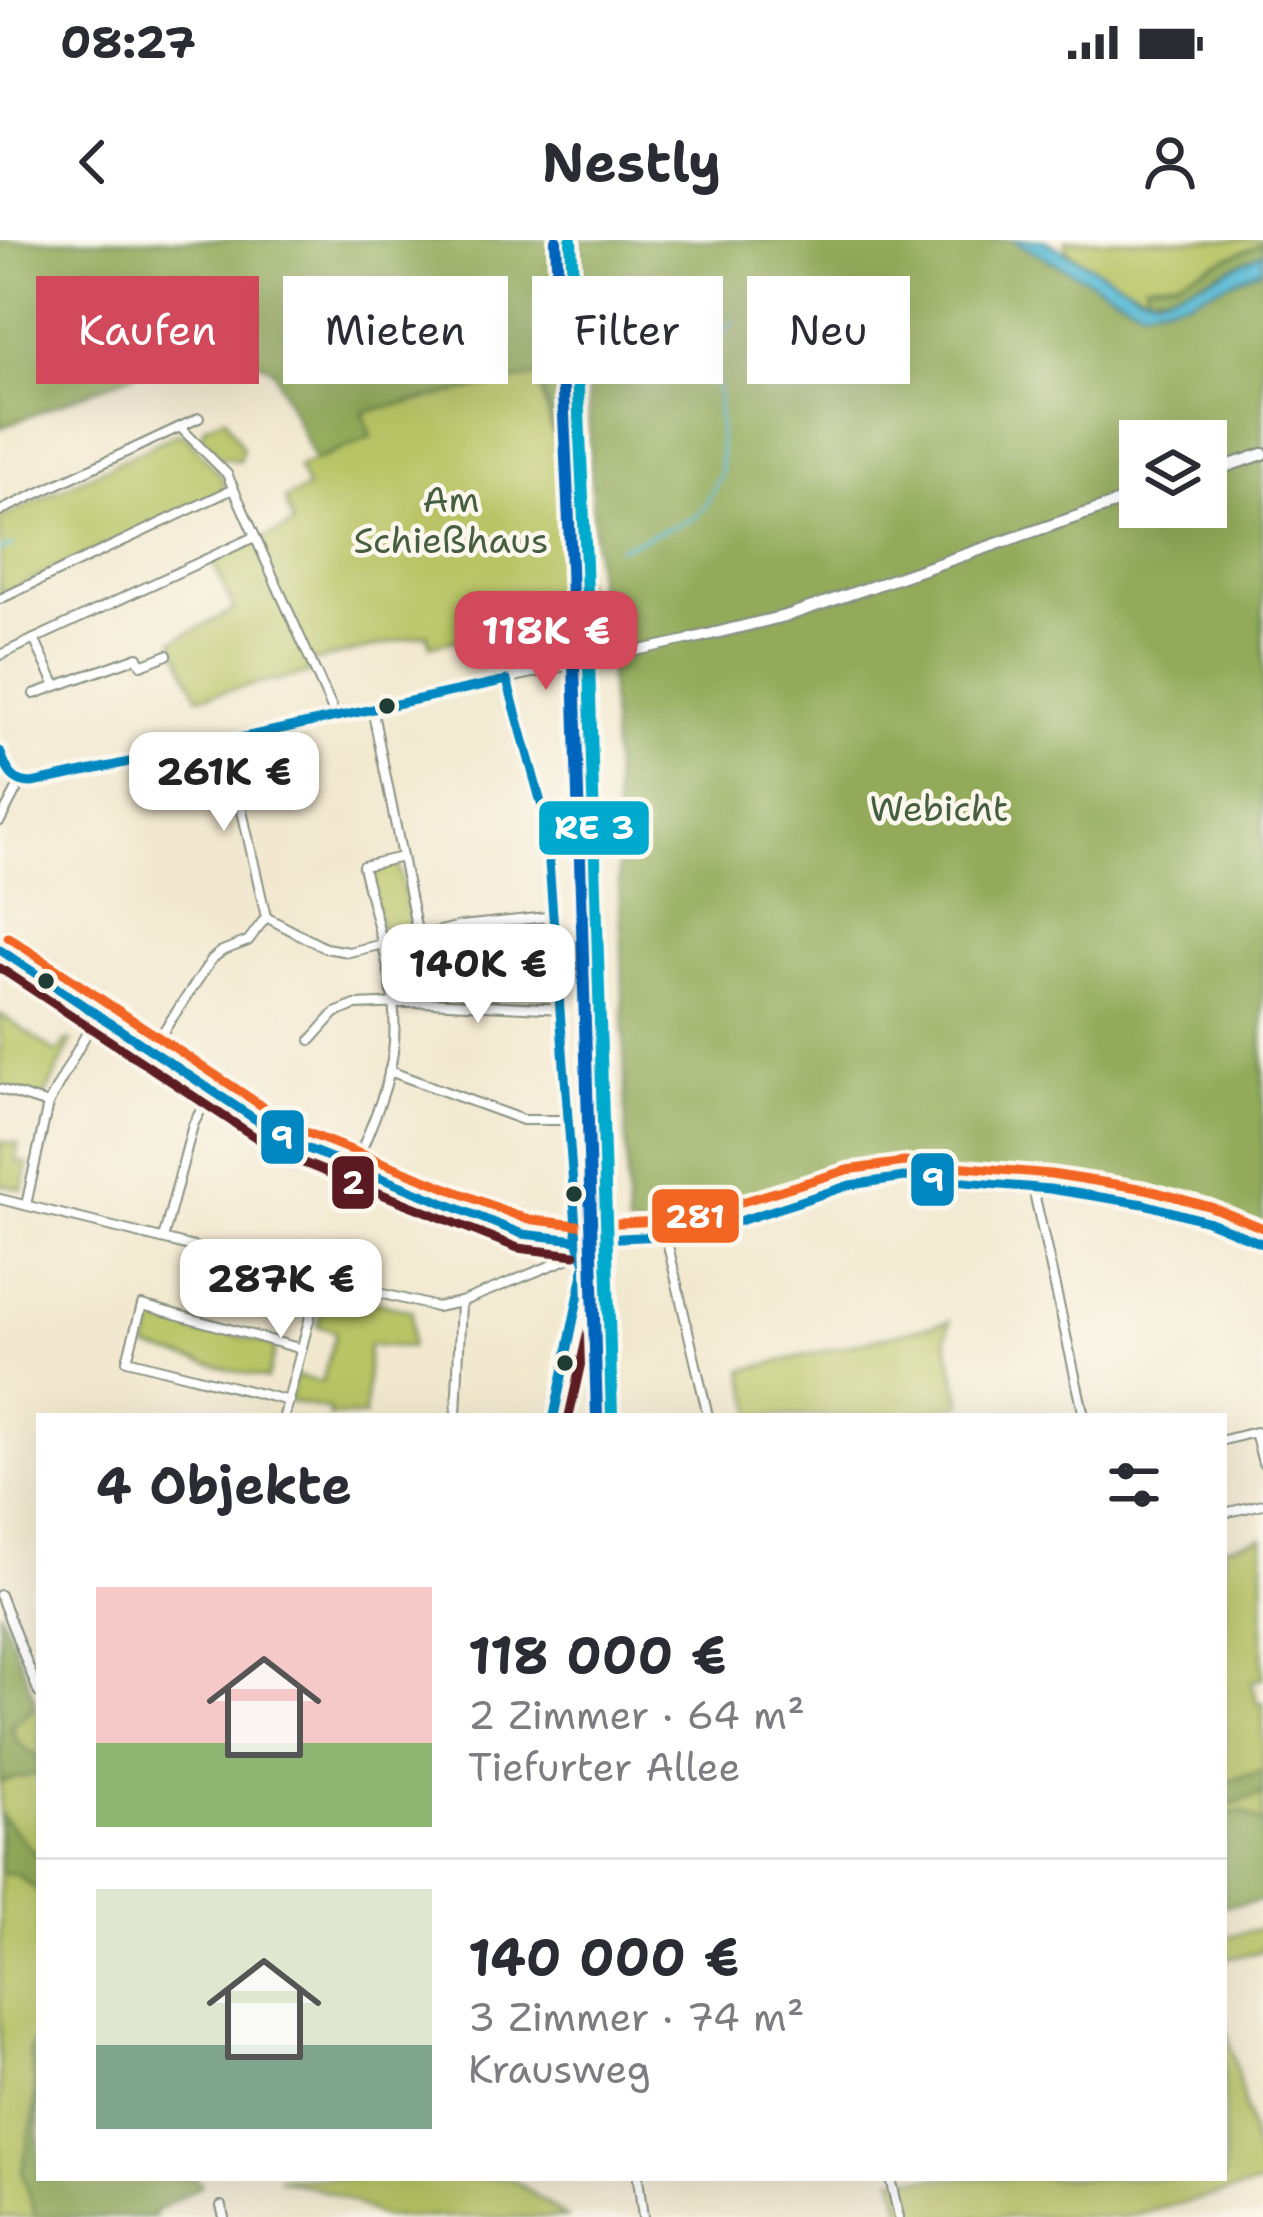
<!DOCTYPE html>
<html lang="de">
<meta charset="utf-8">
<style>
:root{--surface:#fff;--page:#f7f7f7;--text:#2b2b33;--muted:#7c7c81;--line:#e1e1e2;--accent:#d1495b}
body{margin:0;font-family:"Shantell Sans",sans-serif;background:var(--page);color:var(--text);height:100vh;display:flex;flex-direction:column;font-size:45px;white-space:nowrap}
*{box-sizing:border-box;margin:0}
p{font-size:39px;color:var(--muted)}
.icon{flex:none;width:66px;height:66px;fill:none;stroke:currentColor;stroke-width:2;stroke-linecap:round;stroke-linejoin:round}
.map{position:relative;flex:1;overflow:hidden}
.side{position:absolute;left:36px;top:1173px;width:1191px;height:768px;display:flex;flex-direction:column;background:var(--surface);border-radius:0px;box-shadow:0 12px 48px #0002}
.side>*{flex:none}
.hud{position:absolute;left:36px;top:36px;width:1191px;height:108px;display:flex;gap:24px}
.controls{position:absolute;left:1119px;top:180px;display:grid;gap:24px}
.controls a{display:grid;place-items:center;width:108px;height:108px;border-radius:0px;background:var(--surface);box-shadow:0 12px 48px #0002;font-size:60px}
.price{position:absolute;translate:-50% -102px;padding:0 27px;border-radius:24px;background:#fff;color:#222;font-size:39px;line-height:78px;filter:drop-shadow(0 3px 6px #0008)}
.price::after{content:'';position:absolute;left:50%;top:72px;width:36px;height:27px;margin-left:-18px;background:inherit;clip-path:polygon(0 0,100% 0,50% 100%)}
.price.current{background:var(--accent);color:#fff}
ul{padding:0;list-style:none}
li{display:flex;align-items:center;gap:36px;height:300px;padding:0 60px}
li+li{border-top:3px solid var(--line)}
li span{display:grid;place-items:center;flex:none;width:336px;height:240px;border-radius:0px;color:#555}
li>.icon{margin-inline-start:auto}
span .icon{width:144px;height:144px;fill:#fffc;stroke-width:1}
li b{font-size:51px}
h2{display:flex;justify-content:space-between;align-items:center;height:144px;padding:0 60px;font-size:51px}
.chip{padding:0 42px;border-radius:0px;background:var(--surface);box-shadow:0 12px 48px #0002;font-size:42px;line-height:108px}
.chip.current{background:var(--accent);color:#fff}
.status{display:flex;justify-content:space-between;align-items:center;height:84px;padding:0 60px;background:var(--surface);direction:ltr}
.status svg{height:33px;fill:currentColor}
header{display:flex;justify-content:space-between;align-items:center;height:156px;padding:0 60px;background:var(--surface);font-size:54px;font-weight:700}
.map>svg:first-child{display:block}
.green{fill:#b8c465;stroke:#6c804c;stroke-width:3}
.forest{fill:#92aa5a;stroke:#587447;stroke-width:3;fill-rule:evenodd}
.water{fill:#56b9d5;stroke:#3a7b84;stroke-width:3}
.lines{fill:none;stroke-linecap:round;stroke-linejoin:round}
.stream{stroke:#56b9d5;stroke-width:3}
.street-casing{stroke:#889282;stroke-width:12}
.secondary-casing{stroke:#889282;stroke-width:15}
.primary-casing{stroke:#889282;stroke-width:16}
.street{stroke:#fff;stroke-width:8}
.secondary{stroke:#fff;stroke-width:10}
.primary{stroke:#fff;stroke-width:12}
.rail{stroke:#1f3d34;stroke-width:3}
.bus-1-casing{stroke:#fbf7ec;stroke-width:18}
.bus-2-casing{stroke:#fbf7ec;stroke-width:18}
.bus-3-casing{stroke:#fbf7ec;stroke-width:18}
.bus-1{stroke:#0087c1;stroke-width:9}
.bus-2{stroke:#5b1a21;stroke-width:9}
.bus-3{stroke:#f26522;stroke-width:9}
.rail-1-casing{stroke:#fbf7ec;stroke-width:21}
.rail-2-casing{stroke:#fbf7ec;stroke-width:21}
.rail-1{stroke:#00a9ce;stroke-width:12}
.rail-2{stroke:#0065bd;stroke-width:12}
.bus-dot{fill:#1f3d34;stroke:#fbf7ec;stroke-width:4.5}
.labels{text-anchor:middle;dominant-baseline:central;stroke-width:9;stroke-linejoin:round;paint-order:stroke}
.park-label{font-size:36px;fill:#455f40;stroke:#fbf7ec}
.line-badge{stroke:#fbf7ec;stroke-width:4.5}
.badge-label{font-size:33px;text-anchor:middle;font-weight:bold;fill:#fff}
</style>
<div class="status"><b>08:27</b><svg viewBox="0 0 49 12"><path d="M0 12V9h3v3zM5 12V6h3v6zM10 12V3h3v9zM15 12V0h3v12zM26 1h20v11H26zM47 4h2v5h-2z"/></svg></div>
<header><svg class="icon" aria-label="back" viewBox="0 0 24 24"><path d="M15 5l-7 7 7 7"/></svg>Nestly<svg class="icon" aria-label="person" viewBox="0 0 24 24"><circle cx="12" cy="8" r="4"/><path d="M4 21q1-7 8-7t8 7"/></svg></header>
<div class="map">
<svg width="1263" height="1977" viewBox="0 0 1263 1977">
<rect width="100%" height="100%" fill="#fbf7ec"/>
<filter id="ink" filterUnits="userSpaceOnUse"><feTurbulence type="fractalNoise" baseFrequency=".00833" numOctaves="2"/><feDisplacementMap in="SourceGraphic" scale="24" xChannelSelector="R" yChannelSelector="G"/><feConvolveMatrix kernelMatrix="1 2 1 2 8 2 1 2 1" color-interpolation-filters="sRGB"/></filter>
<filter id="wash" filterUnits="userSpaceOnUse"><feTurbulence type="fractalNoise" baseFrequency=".004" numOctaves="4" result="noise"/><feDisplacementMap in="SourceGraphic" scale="48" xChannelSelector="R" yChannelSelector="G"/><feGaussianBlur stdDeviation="2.7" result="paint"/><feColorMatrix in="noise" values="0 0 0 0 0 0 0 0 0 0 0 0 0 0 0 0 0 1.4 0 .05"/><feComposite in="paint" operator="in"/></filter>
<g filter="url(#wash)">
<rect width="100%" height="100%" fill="#f2e8cf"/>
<g class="green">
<polygon points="1066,0 1263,0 1263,3 1176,40 1145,43 1147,54 1117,42 1066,10"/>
<path d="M537,136L564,236L575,318C591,342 580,386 576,414L527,425L518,387L431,406L427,394L307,423L310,433L198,457L173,401L234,370L213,322L293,285L285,259L307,249L298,227L370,197L363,172Z"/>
<polygon points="225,177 243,209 239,221 220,217 202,198 205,186"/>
<polygon points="178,193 186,196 225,241 221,252 0,355 0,279"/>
<polygon points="398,623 413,693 383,699 368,629"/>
<polygon points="0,774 57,813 66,801 72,801 43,860 0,847"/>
<polygon points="0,902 18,904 17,922 28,924 23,950 0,944"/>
<polygon points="318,1047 412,1071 411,1107 369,1105 365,1176 329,1176 330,1170 289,1161 295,1136 322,1142 336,1092 318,1086 325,1059 316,1055"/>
<polygon points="155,1075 276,1106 267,1139 147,1108"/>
<polygon points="950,1081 946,1098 962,1164 911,1176 749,1176 754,1174 743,1130"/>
<polygon points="1263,1298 1263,1438 1252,1441 1257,1463 1263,1462 1263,1531 1224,1542 1224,1307"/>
<polygon points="0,1377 39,1474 39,1938 195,1938 202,1945 154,1972 154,1977 0,1977"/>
<polygon points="1263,1554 1263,1584 1243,1572 1224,1574 1224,1566"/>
<polygon points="1263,1688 1263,1711 1226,1719 1224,1723 1224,1697"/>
<polygon points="1224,1777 1263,1944 1124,1977 903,1977 894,1938 1224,1938"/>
<polygon points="277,1938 510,1938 566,1977 383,1977 331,1953"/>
</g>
<g class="forest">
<path d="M0,0H567L581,325L575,318C569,257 560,193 537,136L363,172L371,197L315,221L273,129L237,111L146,129L0,188Z"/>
<path d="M581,0H1012L1141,68L1188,60L1263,28V998L1196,971L1154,961L905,932L862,936L697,987L650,990L628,987L622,707L608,412L599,404ZM1140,201H1206V267H1140Z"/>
<polygon points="1263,3 1263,13 1258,16 1173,53 1147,54 1145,43 1176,40"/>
<path d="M0,1370L35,1460L31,1471L11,1486L19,1504L39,1518V1532C28,1540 13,1535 0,1543Z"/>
<polygon points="1263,1531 1263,1554 1224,1566 1224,1542"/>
<polygon points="1243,1572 1263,1584 1263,1661 1224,1666 1224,1574"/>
<polygon points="0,1574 39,1618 39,1652 18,1635 0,1632"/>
<polygon points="39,1790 39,1938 195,1938 202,1945 154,1972 154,1977 36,1977 22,1931 34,1875 35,1847 29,1810"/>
</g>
<polygon class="water" points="1012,0 1044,0 1138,52 1159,56 1203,41 1263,13 1263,28 1188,60 1141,68"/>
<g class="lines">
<g class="stream">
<polyline points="619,308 692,279 705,267 721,233 718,155 710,103 735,81"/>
<polyline points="0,310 13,305"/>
</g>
</g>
</g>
<g filter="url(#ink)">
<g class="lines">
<defs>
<g id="street">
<polyline points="180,187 227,234 335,475"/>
<polyline points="0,271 199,178"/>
<polyline points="0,359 233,249"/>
<polyline points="34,399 55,444"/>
<polyline points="0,415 254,297"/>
<polyline points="507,440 546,581 577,1000 585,1024 554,1176"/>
<polyline points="34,454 138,417 141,425 167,415"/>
<polyline points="372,468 418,696"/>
<polyline points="0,511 10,535 20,543"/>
<polyline points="20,543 691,399"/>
<polyline points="0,581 20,543"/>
<polyline points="266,677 325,708 349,712 461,686 556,676"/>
<polyline points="311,800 335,773 355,765 430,762 563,769"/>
<polyline points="150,811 212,719 222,711 248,701 266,677 226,500"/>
<polyline points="389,831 523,880 569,880"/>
<polyline points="0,849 48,864"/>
<path d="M354,929C368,892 388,852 393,812C401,751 376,685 363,626L402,617"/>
<polyline points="1033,948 1084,1176"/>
<polyline points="0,959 436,1067 461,1062 582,1013"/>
<polyline points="26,965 48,864 96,776"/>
<polyline points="666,997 708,1176"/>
<polyline points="163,999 193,885 211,851"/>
<polyline points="289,1161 127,1120 142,1065 302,1109"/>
<polyline points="284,1176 320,1038"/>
<polyline points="456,1176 461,1062"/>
<polyline points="1224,1200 1255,1192 1263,1223"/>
<polyline points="1224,1273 1263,1264"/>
<polyline points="0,1355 39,1453"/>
<polyline points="638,1938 643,1977"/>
<polyline points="890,1938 899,1977"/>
<polyline points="221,1966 224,1977"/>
</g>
<g id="secondary">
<polyline points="1206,233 1263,214"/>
<polyline points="691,399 789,375 1140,255"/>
</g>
<polyline id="primary" points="0,710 288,901 522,994 577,1000 685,995 712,990 850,945 904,937 1050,949 1144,964 1207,981 1263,1004"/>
</defs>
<use href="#street" class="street-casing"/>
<use href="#secondary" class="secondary-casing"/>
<use href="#primary" class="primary-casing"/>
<use href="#street" class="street"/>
<use href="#secondary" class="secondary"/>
<use href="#primary" class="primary"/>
<polyline class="rail" points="577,119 577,11"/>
<defs>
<g id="bus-1">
<path d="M0,511C7,529 11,543 32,543L507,440L546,581L577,1000L585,1024L554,1176"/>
<polyline points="0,710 288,901 522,994 577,1000 685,995 712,990 850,945 904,937 1050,949 1144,964 1207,981 1263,1004"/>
</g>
<g id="bus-2">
<polyline points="0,728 281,914 518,1008 575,1015"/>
<polyline points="569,1176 600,1037 599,1017 591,995"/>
</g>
<polyline id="bus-3" points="8,697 295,888 526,979 577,985 683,980 847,930 904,922 1051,934 1146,949 1211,967 1263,988"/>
</defs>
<use href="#bus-1" class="bus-1-casing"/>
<use href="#bus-2" class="bus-2-casing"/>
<use href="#bus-3" class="bus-3-casing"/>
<use href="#bus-1" class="bus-1"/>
<use href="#bus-2" class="bus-2"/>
<use href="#bus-3" class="bus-3"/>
<defs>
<polyline id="rail-1" points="571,0 586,325 612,1176"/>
<polyline id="rail-2" points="556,1 571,326 597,1176"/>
</defs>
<use href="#rail-1" class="rail-1-casing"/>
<use href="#rail-2" class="rail-2-casing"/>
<use href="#rail-1" class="rail-1"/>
<use href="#rail-2" class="rail-2"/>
</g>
</g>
<g class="bus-dot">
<circle cx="387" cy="466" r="10"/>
<circle cx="46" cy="741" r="10"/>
<circle cx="574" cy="954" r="10"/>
<circle cx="565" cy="1123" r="10"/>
</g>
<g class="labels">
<g class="park-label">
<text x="451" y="259">Am<tspan x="451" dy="41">Schießhaus</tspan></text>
<text x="939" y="568">Webicht</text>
</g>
</g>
<g class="line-badge">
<rect x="537" y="559" width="114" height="58" rx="12" fill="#00a9ce"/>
<rect x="259" y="868" width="47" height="58" rx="12" fill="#0087c1"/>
<rect x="909" y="911" width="47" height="57" rx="12" fill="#0087c1"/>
<rect x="330" y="914" width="46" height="57" rx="12" fill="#5b1a21"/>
<rect x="650" y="947" width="91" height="58" rx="12" fill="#f26522"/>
</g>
<g class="badge-label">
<text x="594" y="599">RE 3</text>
<text x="282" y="909">9</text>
<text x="933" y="951">9</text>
<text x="353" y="954">2</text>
<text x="695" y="988">281</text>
</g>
</svg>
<div class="controls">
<a><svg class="icon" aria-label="layers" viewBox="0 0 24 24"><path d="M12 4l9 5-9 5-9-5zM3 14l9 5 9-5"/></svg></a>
</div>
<b class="price current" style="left:546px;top:453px">118K €</b>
<b class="price" style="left:224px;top:594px">261K €</b>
<b class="price" style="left:478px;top:786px">140K €</b>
<b class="price" style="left:281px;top:1101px">287K €</b>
<div class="hud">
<a class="chip current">Kaufen</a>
<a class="chip">Mieten</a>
<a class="chip">Filter</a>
<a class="chip">Neu</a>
</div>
<section class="side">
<h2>4 Objekte<svg class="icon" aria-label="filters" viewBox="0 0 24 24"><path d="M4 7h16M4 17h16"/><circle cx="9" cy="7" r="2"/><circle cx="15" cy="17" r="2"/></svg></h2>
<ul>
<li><span style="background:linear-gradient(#f6c9c9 65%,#8fb573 0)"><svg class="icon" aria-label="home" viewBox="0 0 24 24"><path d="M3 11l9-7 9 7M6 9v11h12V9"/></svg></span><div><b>118 000 €</b><p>2 Zimmer · 64 m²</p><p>Tiefurter Allee</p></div></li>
<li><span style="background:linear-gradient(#dfe7d0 65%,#7fa58c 0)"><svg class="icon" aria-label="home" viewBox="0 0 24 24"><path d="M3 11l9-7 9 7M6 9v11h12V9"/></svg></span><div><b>140 000 €</b><p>3 Zimmer · 74 m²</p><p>Krausweg</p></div></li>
</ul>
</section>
</div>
